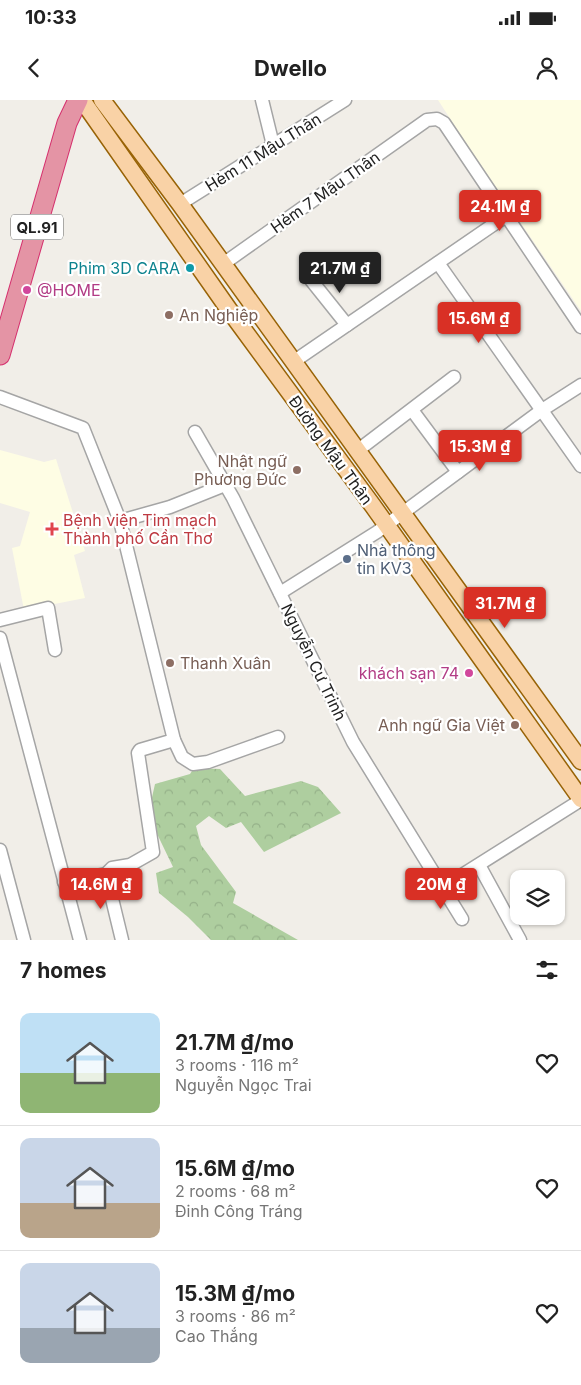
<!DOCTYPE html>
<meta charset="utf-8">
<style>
:root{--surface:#fff;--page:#f6f6f6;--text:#222;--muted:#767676;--line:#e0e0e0;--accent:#d93025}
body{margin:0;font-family:Inter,sans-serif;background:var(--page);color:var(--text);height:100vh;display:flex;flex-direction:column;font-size:19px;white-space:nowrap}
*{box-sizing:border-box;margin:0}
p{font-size:16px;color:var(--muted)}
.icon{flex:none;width:28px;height:28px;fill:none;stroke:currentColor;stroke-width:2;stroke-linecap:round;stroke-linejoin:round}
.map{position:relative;height:840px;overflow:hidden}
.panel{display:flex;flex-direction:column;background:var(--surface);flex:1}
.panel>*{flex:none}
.tools{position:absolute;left:510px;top:770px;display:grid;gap:10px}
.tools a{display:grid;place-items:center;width:55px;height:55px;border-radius:10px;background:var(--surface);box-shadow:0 1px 4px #0004;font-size:25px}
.price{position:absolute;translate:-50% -42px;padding:0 11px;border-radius:5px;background:var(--accent);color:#fff;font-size:16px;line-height:32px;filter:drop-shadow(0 1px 2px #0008)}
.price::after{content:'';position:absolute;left:50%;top:30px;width:15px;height:11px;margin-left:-8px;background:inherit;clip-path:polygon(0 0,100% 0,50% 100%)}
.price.on{background:#222;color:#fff}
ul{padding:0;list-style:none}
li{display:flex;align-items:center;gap:15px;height:125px;padding:0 20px}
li+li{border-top:1px solid var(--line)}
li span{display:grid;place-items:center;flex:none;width:140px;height:100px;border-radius:10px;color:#555}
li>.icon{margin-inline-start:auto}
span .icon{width:60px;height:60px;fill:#fffc;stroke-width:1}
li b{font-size:21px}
h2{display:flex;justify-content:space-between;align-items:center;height:60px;padding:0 20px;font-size:21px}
.status{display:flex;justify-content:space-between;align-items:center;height:35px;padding:0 25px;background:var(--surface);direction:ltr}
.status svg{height:14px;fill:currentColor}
header{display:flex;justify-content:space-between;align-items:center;height:65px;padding:0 20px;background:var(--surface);font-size:22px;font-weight:700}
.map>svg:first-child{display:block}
.education{fill:#fefde4}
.forest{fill:url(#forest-crowns)}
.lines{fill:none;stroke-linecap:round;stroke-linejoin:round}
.minor-casing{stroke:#a5a5a5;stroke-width:15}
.major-casing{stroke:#986306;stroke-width:19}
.highway-casing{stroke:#d52f6d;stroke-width:21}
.minor{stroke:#fff;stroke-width:12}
.major{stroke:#f9d2a6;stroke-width:16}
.highway{stroke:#e494a5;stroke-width:19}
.culture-dot{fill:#0f9aa8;stroke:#fff;stroke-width:2}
.hotel-dot{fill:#d1479c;stroke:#fff;stroke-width:2}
.education-dot{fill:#8d6e63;stroke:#fff;stroke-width:2}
.health-dot{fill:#e0444e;stroke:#fff;stroke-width:2}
.service-dot{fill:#5c6f8a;stroke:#fff;stroke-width:2}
.labels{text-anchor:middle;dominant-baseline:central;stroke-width:4.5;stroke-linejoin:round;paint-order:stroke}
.shield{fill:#fff;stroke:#646464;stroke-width:1}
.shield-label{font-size:15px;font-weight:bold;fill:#212121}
.street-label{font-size:16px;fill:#212121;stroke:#fff}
.culture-label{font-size:16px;fill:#0d838f;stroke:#fff;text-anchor:end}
.hotel-label{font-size:16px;fill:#b23c85;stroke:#fff;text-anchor:start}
.education-label{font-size:16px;fill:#785e54;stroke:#fff;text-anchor:start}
.health-label{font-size:16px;fill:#be3a42;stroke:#fff;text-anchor:start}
.service-label{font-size:16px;fill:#4e5e75;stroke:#fff;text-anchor:start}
</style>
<div class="status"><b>10:33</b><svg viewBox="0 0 49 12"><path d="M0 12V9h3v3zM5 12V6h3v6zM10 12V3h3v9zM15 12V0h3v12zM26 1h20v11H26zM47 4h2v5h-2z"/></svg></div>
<header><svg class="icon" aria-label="back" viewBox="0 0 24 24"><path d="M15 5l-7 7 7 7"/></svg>Dwello<svg class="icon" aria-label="person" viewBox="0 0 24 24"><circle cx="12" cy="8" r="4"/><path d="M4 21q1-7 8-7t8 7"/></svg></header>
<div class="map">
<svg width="581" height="840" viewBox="0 0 581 840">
<defs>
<pattern id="forest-crowns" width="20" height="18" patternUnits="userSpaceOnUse" patternTransform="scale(1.25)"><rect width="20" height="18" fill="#aece9f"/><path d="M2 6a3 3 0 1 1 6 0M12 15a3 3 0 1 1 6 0" fill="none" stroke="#95b189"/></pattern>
</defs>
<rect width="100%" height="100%" fill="#f1eee8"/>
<g class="education">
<polygon points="438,0 581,0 581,211 466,43"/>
<polygon points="0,350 44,362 56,359 85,451 74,455 85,498 24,510 12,448 20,446 30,412 0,403"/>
</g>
<polygon class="forest" points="194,668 220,669 245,696 301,681 318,687 341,713 264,752 241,722 226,728 209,716 196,726 201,745 236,792 233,803 298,840 211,840 188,817 159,793 156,773 173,767 148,715 155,684 190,674"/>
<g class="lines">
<defs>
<g id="minor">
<polyline points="262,0 273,45"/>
<polyline points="180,104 345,0"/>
<polyline points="438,163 581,366"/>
<polyline points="223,164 427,20 437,19 444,23 581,227"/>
<polyline points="311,180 347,225"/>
<polyline points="293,262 506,116"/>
<polyline points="0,297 83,328 120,421 174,640 140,650 138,653 153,752 130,765 112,768 106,774 64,782"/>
<polyline points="412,310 458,372"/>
<polyline points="195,332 233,398 353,642 462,819"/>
<polyline points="357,351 454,277"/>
<polyline points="120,421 170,407 225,385"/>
<polyline points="280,493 377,432 542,310 581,285"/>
<polyline points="0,520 48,508 55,550"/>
<polyline points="0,538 80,840"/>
<polyline points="174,640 182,657 193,664 208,662 278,637"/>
<polyline points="0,750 24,840"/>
<polyline points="479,765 520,840"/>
<polyline points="106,774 122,840"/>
<polyline points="443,787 581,700"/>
</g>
<g id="major">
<polyline points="82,0 232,214 373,406 581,699"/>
<polyline points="102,0 180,104 581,661"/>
</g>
<polyline id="highway" points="0,255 67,23 78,0"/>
</defs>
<use href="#minor" class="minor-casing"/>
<use href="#major" class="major-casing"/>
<use href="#highway" class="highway-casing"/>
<use href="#minor" class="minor"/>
<use href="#major" class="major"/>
<use href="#highway" class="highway"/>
</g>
<circle class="culture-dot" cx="190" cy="168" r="5"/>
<g class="hotel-dot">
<circle cx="27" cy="190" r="5"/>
<circle cx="469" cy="573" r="5"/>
</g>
<g class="education-dot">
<circle cx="169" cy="215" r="5"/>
<circle cx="297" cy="370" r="5"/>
<circle cx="170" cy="563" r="5"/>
<circle cx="515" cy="625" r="5"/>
</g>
<path class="health-dot" d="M49.5 421.5h5v5h5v5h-5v5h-5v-5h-5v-5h5z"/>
<circle class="service-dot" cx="347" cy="459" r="5"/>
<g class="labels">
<rect class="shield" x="11" y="114.5" width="52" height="25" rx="4"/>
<g class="shield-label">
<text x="37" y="127">QL.91</text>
</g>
<g class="street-label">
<text transform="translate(263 52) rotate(-32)">Hẻm 11 Mậu Thân</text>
<text transform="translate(325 92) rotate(-35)">Hẻm 7 Mậu Thân</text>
<text transform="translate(331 350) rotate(54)">Đường Mậu Thân</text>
<text transform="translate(314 562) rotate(64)">Nguyễn Cư Trinh</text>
</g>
<g class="culture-label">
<text x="180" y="168">Phim 3D CARA</text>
</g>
<g class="hotel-label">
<text x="37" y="190">@HOME</text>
<text x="459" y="573" text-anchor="end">khách sạn 74</text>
</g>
<g class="education-label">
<text x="179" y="215">An Nghiệp</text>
<text x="287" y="361" text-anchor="end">Nhật ngữ<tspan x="287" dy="18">Phương Đức</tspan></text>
<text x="180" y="563">Thanh Xuân</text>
<text x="505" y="625" text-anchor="end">Anh ngữ Gia Việt</text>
</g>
<g class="health-label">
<text x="63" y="420">Bệnh viện Tim mạch<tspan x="63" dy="18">Thành phố Cần Thơ</tspan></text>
</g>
<g class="service-label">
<text x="357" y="450">Nhà thông<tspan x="357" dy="18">tin KV3</tspan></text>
</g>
</g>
</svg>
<div class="tools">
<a><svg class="icon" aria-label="layers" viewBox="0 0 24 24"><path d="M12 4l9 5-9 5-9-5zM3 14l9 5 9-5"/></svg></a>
</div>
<b class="price" style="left:500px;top:132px">24.1M ₫</b>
<b class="price on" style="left:340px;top:194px">21.7M ₫</b>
<b class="price" style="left:479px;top:244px">15.6M ₫</b>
<b class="price" style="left:480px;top:372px">15.3M ₫</b>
<b class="price" style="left:505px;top:529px">31.7M ₫</b>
<b class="price" style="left:101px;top:810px">14.6M ₫</b>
<b class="price" style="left:441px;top:810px">20M ₫</b>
</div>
<section class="panel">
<h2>7 homes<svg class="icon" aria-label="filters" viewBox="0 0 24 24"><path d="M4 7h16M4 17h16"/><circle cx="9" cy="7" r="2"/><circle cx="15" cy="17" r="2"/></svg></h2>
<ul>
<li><span style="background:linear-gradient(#bfe0f5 60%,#8fb573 0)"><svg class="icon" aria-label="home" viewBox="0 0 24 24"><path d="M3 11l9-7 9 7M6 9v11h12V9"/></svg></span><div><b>21.7M ₫/mo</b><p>3 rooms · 116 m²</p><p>Nguyễn Ngọc Trai</p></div><svg class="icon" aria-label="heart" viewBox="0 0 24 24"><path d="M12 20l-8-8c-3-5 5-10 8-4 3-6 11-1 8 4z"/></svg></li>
<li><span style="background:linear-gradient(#c9d6e8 65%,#b9a48a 0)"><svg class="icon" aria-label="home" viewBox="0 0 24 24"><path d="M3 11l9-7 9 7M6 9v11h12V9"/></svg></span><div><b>15.6M ₫/mo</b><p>2 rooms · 68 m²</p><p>Đinh Công Tráng</p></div><svg class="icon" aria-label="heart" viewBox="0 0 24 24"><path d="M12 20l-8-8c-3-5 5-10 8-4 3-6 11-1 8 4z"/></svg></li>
<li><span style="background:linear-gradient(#c9d6e8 65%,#9aa5b1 0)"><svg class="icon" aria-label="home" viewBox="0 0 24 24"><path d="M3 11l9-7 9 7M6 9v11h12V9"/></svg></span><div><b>15.3M ₫/mo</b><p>3 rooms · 86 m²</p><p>Cao Thắng</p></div><svg class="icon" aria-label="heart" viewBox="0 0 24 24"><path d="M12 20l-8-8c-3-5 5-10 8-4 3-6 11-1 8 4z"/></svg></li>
</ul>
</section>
